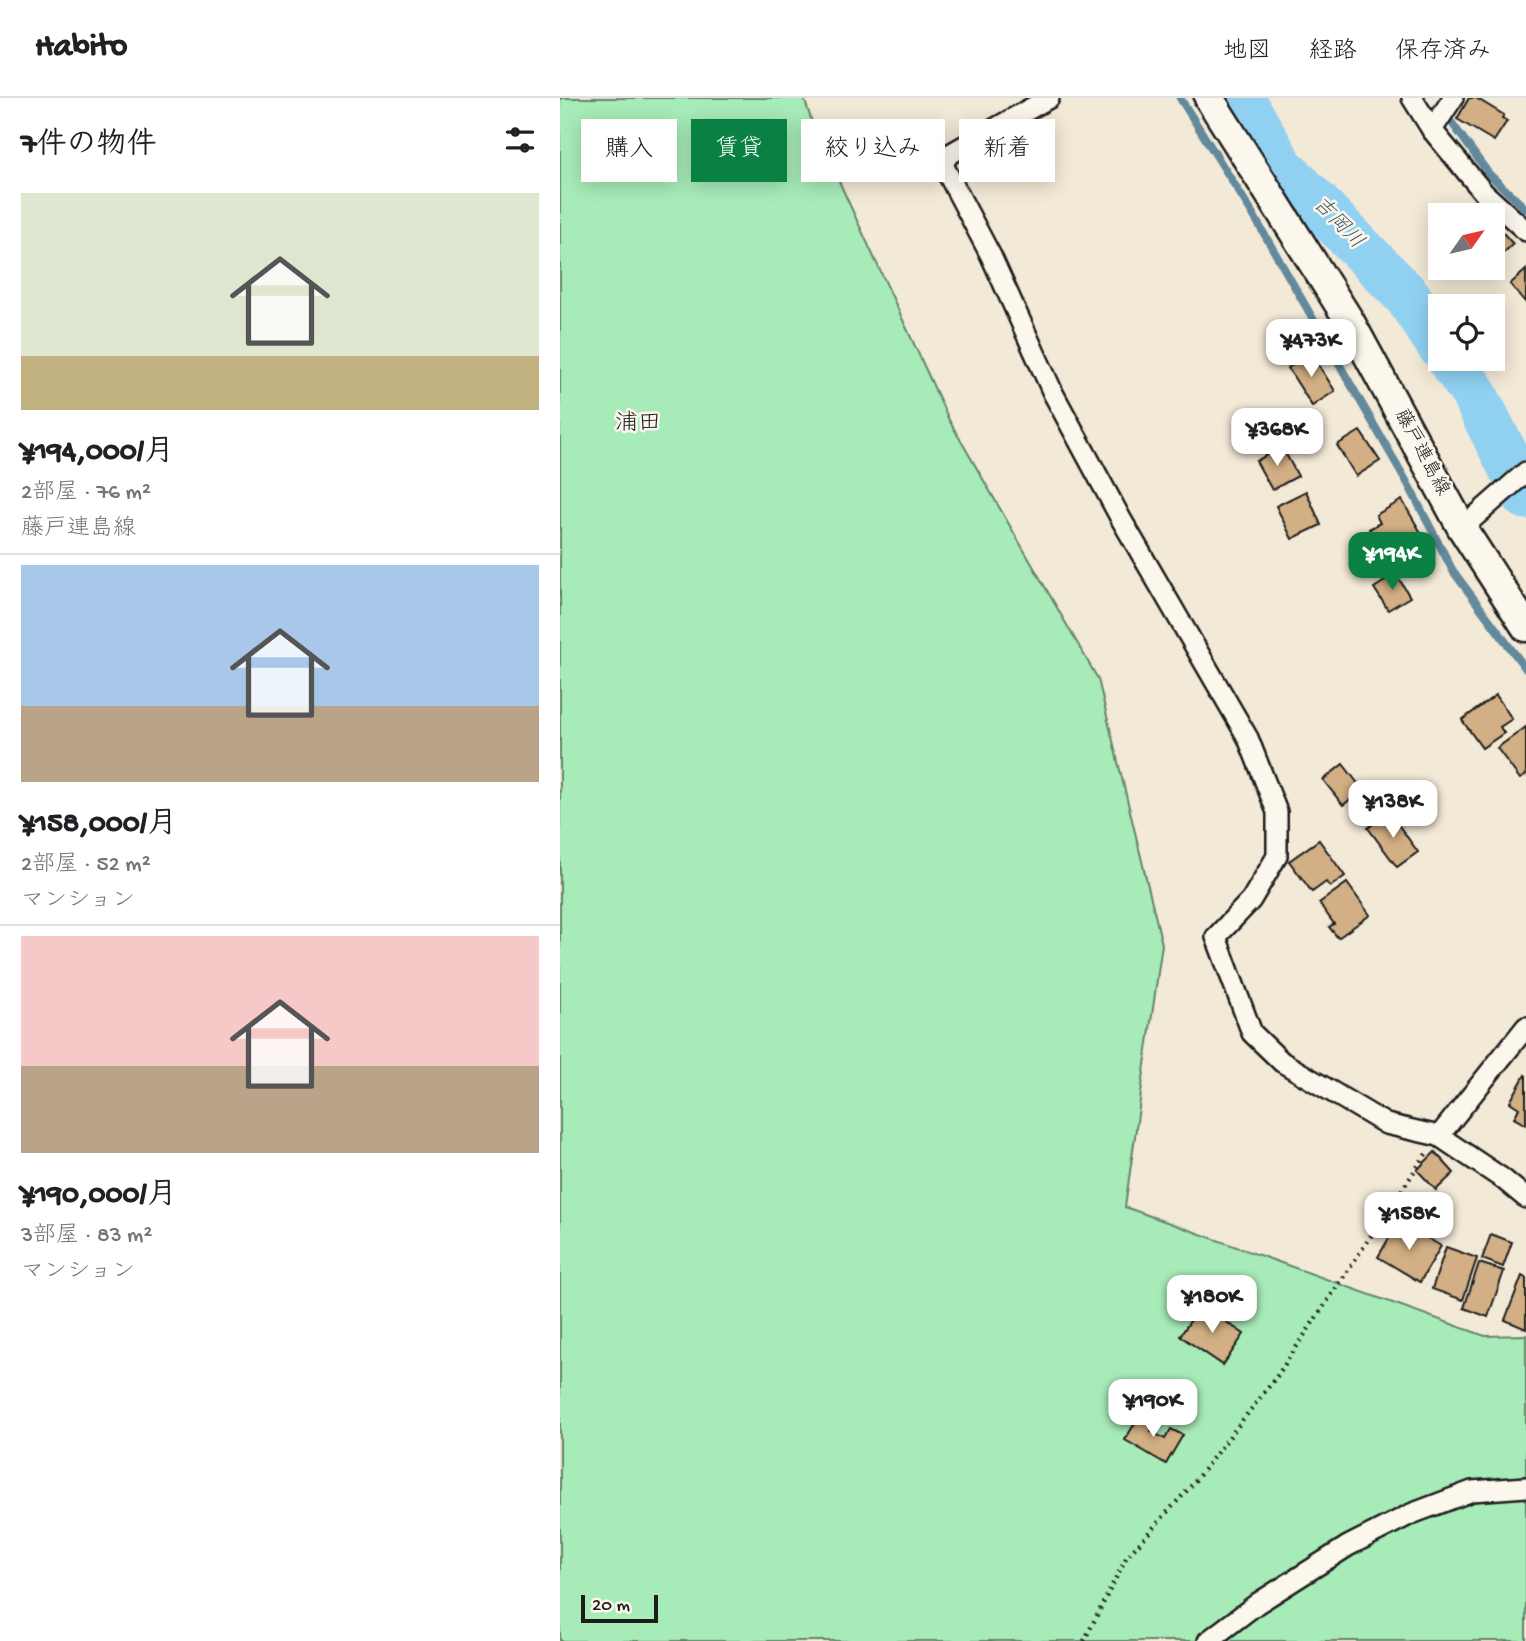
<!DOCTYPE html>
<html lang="ja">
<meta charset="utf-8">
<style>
:root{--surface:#fff;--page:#f2f2f2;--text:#202124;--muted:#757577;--line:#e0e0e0;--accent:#0b8043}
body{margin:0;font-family:"Gochi Hand","Klee One",sans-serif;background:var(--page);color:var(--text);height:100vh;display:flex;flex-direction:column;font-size:26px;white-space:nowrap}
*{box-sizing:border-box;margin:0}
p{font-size:23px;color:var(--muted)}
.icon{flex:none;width:38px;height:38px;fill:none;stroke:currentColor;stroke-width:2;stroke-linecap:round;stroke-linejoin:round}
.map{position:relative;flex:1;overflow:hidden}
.sheet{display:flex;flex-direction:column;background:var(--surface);width:560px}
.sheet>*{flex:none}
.banner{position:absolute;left:21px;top:21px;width:665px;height:63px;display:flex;gap:14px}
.needle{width:46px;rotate:56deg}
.tools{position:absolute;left:868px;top:105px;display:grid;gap:14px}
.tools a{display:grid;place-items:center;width:77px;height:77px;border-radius:0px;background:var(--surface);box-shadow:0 4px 18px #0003;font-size:35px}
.scale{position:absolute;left:21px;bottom:18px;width:77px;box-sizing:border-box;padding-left:7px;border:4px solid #1c1c1c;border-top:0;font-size:19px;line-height:24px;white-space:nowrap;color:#1c1c1c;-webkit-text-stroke:5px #fbf7ec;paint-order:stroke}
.price{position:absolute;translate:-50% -60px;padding:0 16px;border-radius:14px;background:#fff;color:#222;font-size:23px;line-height:46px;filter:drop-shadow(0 2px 4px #0008)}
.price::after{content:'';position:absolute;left:50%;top:42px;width:21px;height:16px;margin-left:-10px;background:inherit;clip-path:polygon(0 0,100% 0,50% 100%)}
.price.current{background:var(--accent);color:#fff}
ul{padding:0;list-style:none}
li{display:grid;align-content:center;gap:14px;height:371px;padding:0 21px}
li+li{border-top:2px solid var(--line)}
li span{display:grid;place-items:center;height:217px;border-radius:0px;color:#555}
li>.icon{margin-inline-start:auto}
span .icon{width:126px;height:126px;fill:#fffc;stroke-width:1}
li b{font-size:30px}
h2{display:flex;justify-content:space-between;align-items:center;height:84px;padding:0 21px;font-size:30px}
.pill{padding:0 24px;border-radius:0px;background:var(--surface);box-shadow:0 4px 18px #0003;font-size:24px;line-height:63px}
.pill.current{background:var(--accent);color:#fff}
header{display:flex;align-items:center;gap:42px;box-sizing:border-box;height:98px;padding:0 35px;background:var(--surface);border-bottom:2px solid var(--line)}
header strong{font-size:33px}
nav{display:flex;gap:38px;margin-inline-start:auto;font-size:24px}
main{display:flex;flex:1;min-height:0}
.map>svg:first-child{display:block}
.green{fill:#a7ecb8;stroke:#62846a;stroke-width:2}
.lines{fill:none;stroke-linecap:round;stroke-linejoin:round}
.stream{stroke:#62899c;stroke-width:8}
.river{stroke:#90d1f2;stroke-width:47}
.building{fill:#d2af84;stroke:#1c1c1c;stroke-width:2}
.minor-casing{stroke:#1c1c1c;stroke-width:24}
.secondary-casing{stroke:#1c1c1c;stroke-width:33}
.path{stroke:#1c1c1c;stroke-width:4.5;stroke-dasharray:2 5;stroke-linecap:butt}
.minor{stroke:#fbf7ec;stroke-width:19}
.secondary{stroke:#fbf7ec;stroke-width:28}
.labels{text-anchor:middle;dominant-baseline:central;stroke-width:5;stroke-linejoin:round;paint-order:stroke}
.street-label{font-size:19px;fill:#1c1c1c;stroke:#fbf7ec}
.water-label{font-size:21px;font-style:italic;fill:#455b67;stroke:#fbf7ec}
.quarter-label{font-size:23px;fill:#1c1c1c;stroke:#fbf7ec}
</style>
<header>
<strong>Habito</strong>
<nav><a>地図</a><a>経路</a><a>保存済み</a></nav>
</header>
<main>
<section class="sheet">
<h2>7件の物件<svg class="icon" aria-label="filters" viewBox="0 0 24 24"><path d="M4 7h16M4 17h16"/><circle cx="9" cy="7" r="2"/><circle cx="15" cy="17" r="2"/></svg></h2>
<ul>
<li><span style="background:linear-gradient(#dfe7d0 75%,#c2b280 0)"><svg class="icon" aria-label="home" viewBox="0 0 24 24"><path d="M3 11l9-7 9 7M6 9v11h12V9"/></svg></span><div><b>¥194,000/月</b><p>2部屋 · 76 m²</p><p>藤戸連島線</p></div></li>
<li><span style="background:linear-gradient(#a9c7e8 65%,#b9a48a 0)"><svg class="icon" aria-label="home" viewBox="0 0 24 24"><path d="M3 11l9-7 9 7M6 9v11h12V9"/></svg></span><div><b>¥158,000/月</b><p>2部屋 · 52 m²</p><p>マンション</p></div></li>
<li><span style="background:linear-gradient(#f6c9c9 60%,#b9a48a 0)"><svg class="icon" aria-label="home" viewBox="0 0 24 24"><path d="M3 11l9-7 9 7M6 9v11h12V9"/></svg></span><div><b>¥190,000/月</b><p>3部屋 · 83 m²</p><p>マンション</p></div></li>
</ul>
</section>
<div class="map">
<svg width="966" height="1543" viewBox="0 0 966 1543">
<rect width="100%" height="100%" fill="#f3e9d7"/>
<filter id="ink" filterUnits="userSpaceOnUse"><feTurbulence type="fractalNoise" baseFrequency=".0143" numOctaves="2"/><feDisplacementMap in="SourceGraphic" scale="14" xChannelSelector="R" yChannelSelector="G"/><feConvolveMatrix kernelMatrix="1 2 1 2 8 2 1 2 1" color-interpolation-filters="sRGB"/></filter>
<g filter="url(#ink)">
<polygon class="green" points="0,0 244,0 253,27 389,322 538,581 602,846 565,1109 925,1238 966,1237 966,1543 0,1543"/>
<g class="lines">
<g class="stream">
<polyline points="620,0 691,113 848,386 893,473 966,571"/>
<polyline points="892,25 929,76 966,111"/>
</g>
<g class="river">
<polyline points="681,0 720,68 847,198 880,247"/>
<polyline points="890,261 913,294 966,398"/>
</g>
</g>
<g class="building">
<polygon points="909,0 916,0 944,17 942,20 947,23 934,43 897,21"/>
<polygon points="933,124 953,146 939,159 933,153"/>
<polygon points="966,172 966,205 950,186"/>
<polygon points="751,255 775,293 752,308 728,270"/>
<polygon points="800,333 820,363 796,378 777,347"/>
<polygon points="722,349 738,378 712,392 696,363"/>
<polygon points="746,393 761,427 732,441 716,408"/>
<polygon points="842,402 871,452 833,473 809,431 820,425 816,417"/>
<polygon points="836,476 850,499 828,512 814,490"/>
<polygon points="936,597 952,621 940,629 944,635 922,650 902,622"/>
<polygon points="966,629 966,677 960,681 937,650"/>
<polygon points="783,666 803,692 783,707 763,682"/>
<polygon points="829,714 858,754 837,769 808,730"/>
<polygon points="759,742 785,778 770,789 766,784 752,794 729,763"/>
<polygon points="787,785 810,817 778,840 769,829 774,826 759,805"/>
<polygon points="965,977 966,978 966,1027 954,1020 959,1010 950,1004"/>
<polygon points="875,1054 894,1075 876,1092 857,1072"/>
<polygon points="839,1123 881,1148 860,1184 818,1159"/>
<polygon points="931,1136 952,1144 943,1169 922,1161"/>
<polygon points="886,1149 917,1160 903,1202 872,1191"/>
<polygon points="919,1165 944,1173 928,1219 904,1210"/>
<polygon points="962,1178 966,1180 966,1231 945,1222"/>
<polygon points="641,1207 684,1236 663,1267 620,1238"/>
<polygon points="582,1313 598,1322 591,1333 605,1341 611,1331 623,1337 606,1366 565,1342"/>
</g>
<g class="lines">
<defs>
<g id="minor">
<polyline points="489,0 388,57 383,67 431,158 493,295 561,421 688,640 717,714 717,758 691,802 656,839 692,935 722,964 826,1026 879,1038 943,1081 966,1100"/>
<polyline points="852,0 872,32 924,95 966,133"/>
<polyline points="872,32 893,0"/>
<polyline points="902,430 966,374"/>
<polyline points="879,1038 966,929"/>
<polyline points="648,1543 698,1505 788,1448 851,1416 912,1393 966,1389"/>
</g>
<polyline id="secondary" points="649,0 789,222 902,430 966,529"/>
</defs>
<use href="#minor" class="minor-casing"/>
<use href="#secondary" class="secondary-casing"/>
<polyline class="path" points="524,1543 566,1460 631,1388 717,1278 866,1056"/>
<use href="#minor" class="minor"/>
<use href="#secondary" class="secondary"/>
</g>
</g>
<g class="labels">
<g class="street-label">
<text transform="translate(861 355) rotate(62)">藤戸連島線</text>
</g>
<g class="water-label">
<text transform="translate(777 126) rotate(46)">吉岡川</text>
</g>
<g class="quarter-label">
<text x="78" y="326">浦田</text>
</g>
</g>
</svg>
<div class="tools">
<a><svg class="needle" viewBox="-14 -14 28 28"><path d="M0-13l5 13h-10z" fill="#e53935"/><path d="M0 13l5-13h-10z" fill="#757577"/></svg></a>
<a><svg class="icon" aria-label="locate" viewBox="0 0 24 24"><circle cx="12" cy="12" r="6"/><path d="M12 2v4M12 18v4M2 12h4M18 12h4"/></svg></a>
</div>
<div class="scale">20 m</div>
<b class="price" style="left:751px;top:281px">¥473K</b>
<b class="price" style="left:717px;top:370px">¥368K</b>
<b class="price current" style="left:832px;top:494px">¥194K</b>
<b class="price" style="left:833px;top:742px">¥138K</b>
<b class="price" style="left:849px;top:1154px">¥158K</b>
<b class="price" style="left:652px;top:1237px">¥180K</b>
<b class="price" style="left:593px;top:1341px">¥190K</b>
<div class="banner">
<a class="pill">購入</a>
<a class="pill current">賃貸</a>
<a class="pill">絞り込み</a>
<a class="pill">新着</a>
</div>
</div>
</main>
